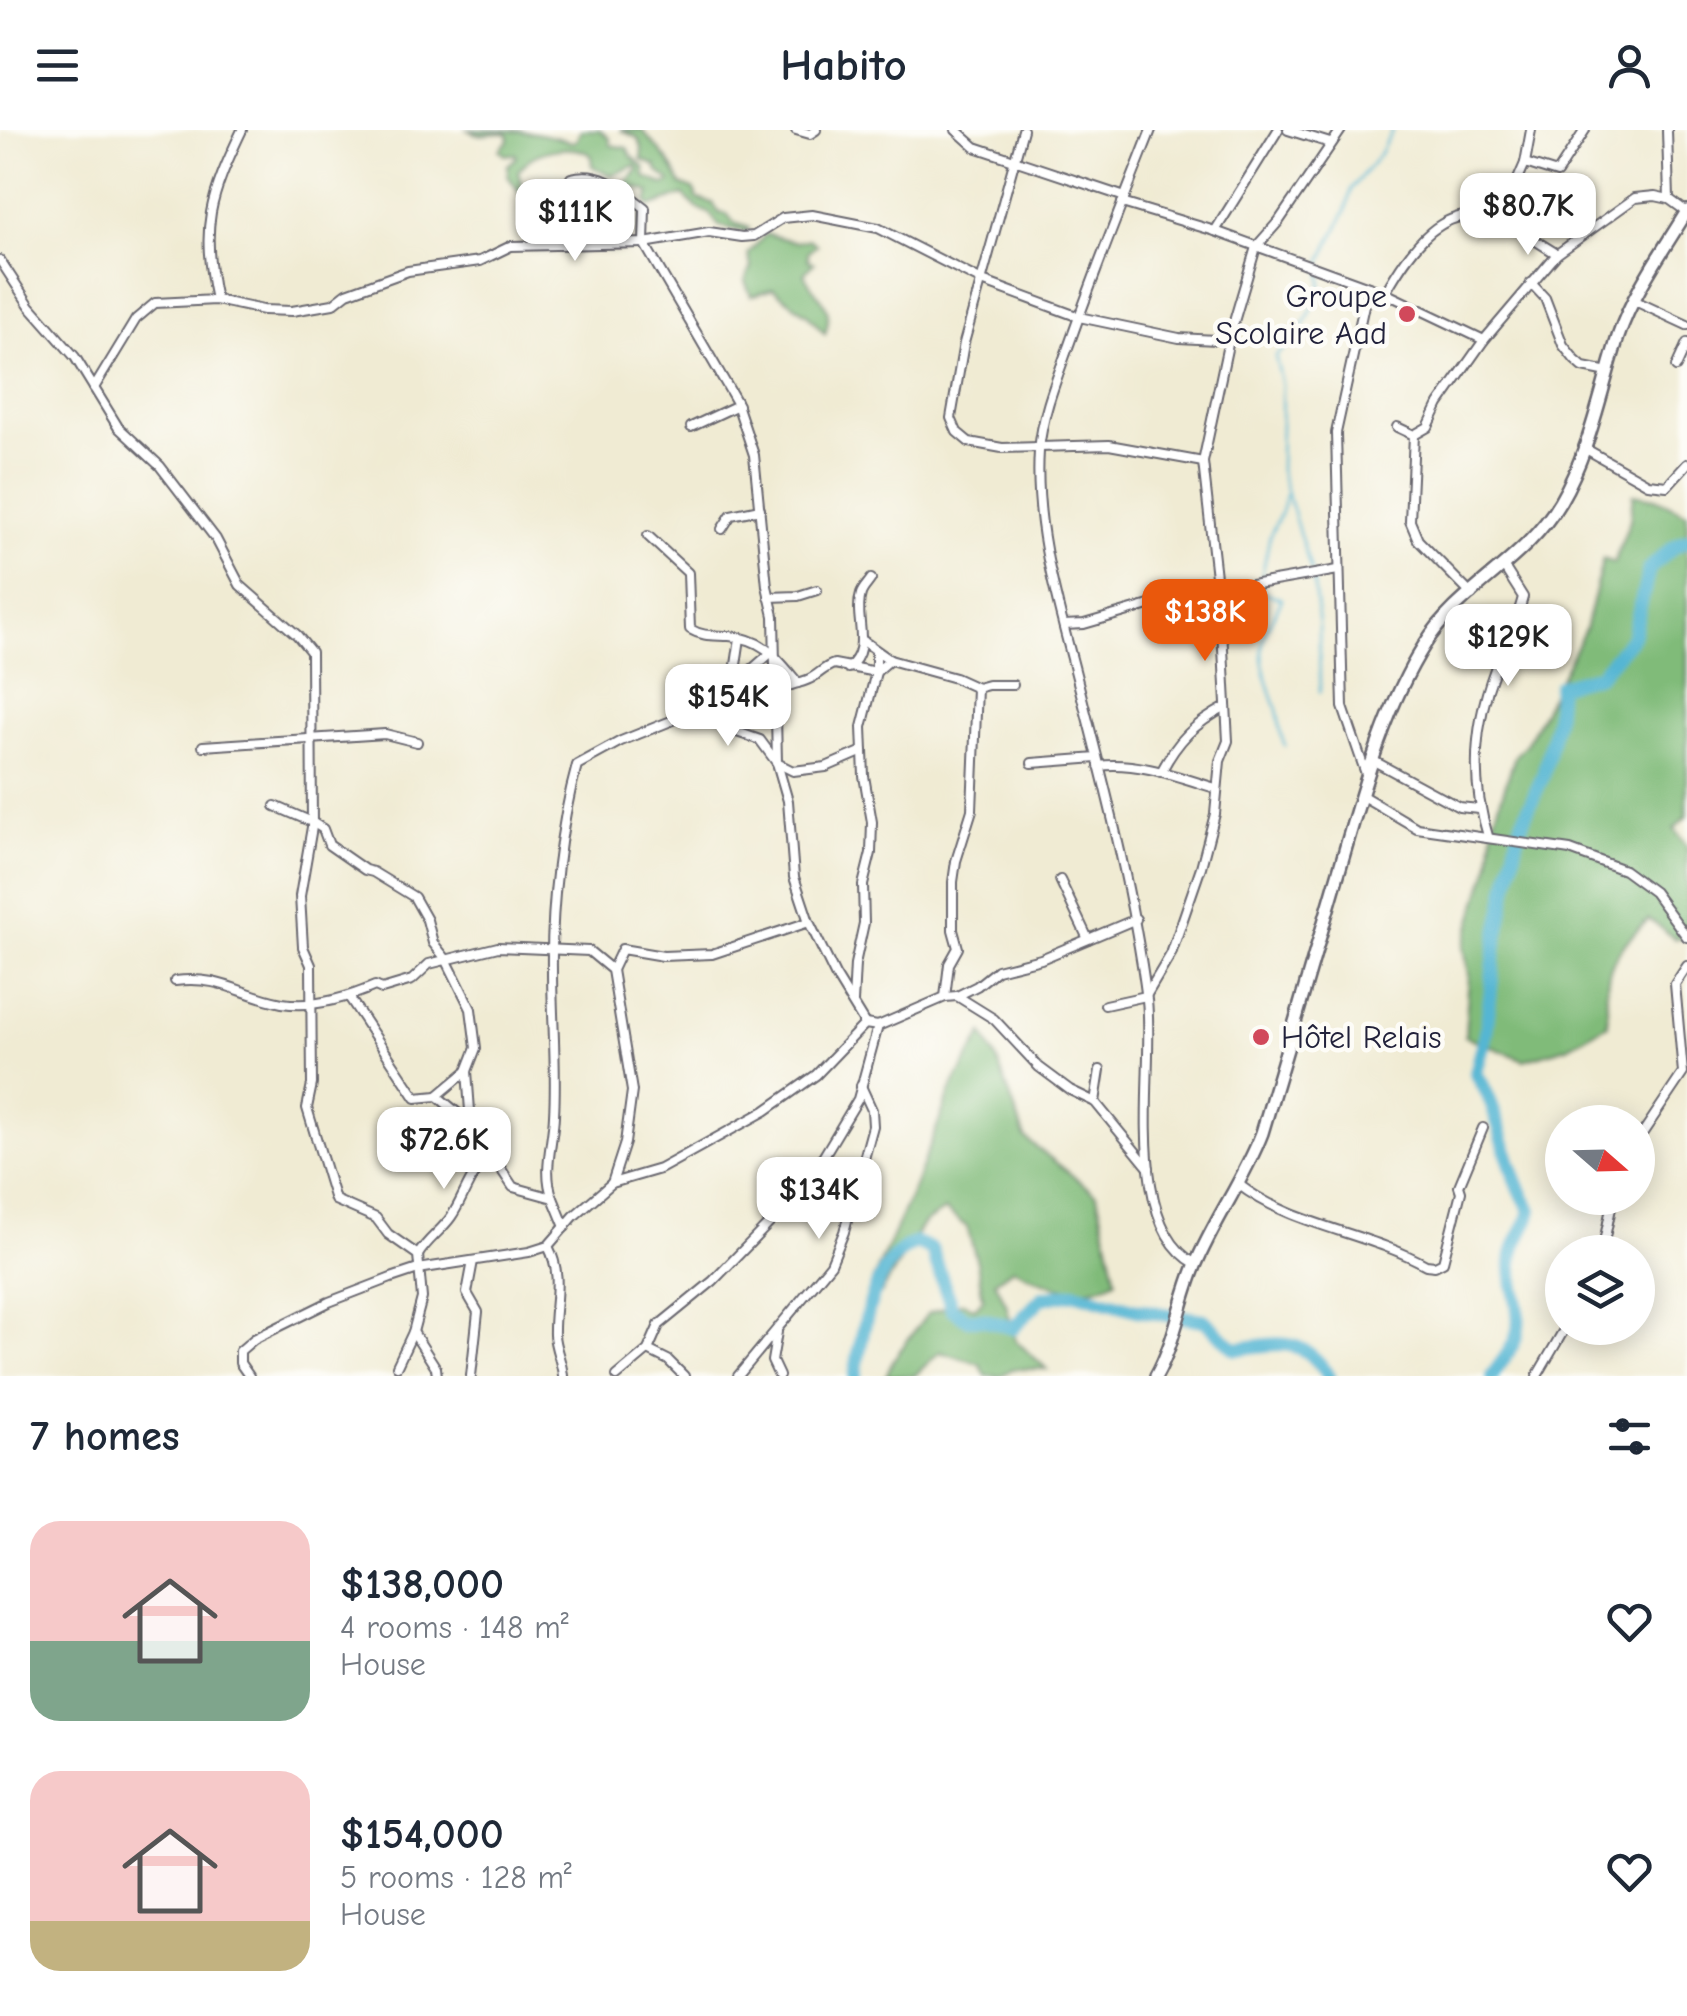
<!DOCTYPE html>
<meta charset="utf-8">
<style>
:root{--surface:#fff;--page:#f2f2f3;--text:#1f2937;--muted:#747a83;--accent:#ea580c}
body{margin:0;font-family:"Comic Neue",sans-serif;background:var(--page);color:var(--text);height:100vh;display:flex;flex-direction:column;font-size:38px;white-space:nowrap}
*{box-sizing:border-box;margin:0}
p{font-size:32px;color:var(--muted)}
.icon{flex:none;width:55px;height:55px;fill:none;stroke:currentColor;stroke-width:2;stroke-linecap:round;stroke-linejoin:round}
.map{position:relative;height:1246px;overflow:hidden}
.panel{display:flex;flex-direction:column;background:var(--surface);flex:1}
.panel>*{flex:none}
.needle{width:65px;rotate:110deg}
.controls{position:absolute;left:1545px;top:975px;display:grid;gap:20px}
.controls a{display:grid;place-items:center;width:110px;height:110px;border-radius:50%;background:var(--surface);box-shadow:0 5px 25px #0003;font-size:50px}
.price{position:absolute;translate:-50% -85px;padding:0 22px;border-radius:20px;background:#fff;color:#222;font-size:32px;line-height:65px;filter:drop-shadow(0 2px 5px #0008)}
.price::after{content:'';position:absolute;left:50%;top:60px;width:30px;height:22px;margin-left:-15px;background:inherit;clip-path:polygon(0 0,100% 0,50% 100%)}
.price.current{background:var(--accent);color:#fff}
ul{padding:0;list-style:none}
li{display:flex;align-items:center;gap:30px;height:250px;padding:0 30px}
li span{display:grid;place-items:center;flex:none;width:280px;height:200px;border-radius:30px;color:#555}
li>.icon{margin-inline-start:auto}
span .icon{width:120px;height:120px;fill:#fffc;stroke-width:1}
li b{font-size:42px}
h2{display:flex;justify-content:space-between;align-items:center;height:120px;padding:0 30px;font-size:42px}
header{display:flex;justify-content:space-between;align-items:center;height:130px;padding:0 30px;background:var(--surface);font-size:45px;font-weight:700}
.map>svg:first-child{display:block}
.forest{fill:#80bb79;stroke:#516e5a;stroke-width:2.5}
.lines{fill:none;stroke-linecap:round;stroke-linejoin:round}
.stream{stroke:#54b6d3;stroke-width:2.5}
.river{stroke:#54b6d3;stroke-width:14}
.minor-casing{stroke:#6a6870;stroke-width:12}
.highway-casing{stroke:#6a6870;stroke-width:16}
.minor{stroke:#fff;stroke-width:8}
.highway{stroke:#fff;stroke-width:11}
.poi-dot{fill:#d1495b;stroke:#fdfcf7;stroke-width:4}
.labels{text-anchor:middle;dominant-baseline:central;stroke-width:9;stroke-linejoin:round;paint-order:stroke}
.poi-label{font-size:32px;fill:#22223b;stroke:#fdfcf7;text-anchor:end}
</style>
<header><svg class="icon" aria-label="menu" viewBox="0 0 24 24"><path d="M4 6h16M4 12h16M4 18h16"/></svg>Habito<svg class="icon" aria-label="person" viewBox="0 0 24 24"><circle cx="12" cy="8" r="4"/><path d="M4 21q1-7 8-7t8 7"/></svg></header>
<div class="map">
<svg width="1687" height="1246" viewBox="0 0 1687 1246">
<rect width="100%" height="100%" fill="#fdfcf7"/>
<filter id="ink" filterUnits="userSpaceOnUse"><feTurbulence type="fractalNoise" baseFrequency=".01" numOctaves="2"/><feDisplacementMap in="SourceGraphic" scale="20" xChannelSelector="R" yChannelSelector="G"/><feConvolveMatrix kernelMatrix="1 2 1 2 8 2 1 2 1" color-interpolation-filters="sRGB"/></filter>
<filter id="wash" filterUnits="userSpaceOnUse"><feTurbulence type="fractalNoise" baseFrequency=".0048" numOctaves="4" result="noise"/><feDisplacementMap in="SourceGraphic" scale="40" xChannelSelector="R" yChannelSelector="G"/><feGaussianBlur stdDeviation="2.25" result="paint"/><feColorMatrix in="noise" values="0 0 0 0 0 0 0 0 0 0 0 0 0 0 0 0 0 1.4 0 .05"/><feComposite in="paint" operator="in"/></filter>
<g filter="url(#wash)">
<rect width="100%" height="100%" fill="#f0ebd3"/>
<g class="forest">
<path d="M468,0C504,0 538,0 571,12L576,11L581,0H600L610,9V15L627,18L632,27L644,37L645,47L665,55L670,51L658,42L656,36L641,29L642,18L638,8L620,0H642L669,32L681,54L693,59L698,69L713,73L719,83L727,84L734,93L749,98L746,102L719,96L709,83L698,79L683,65L650,77L647,72L650,62L629,56L627,51L638,40L636,35L610,46L592,36L591,25C572,12 528,20 518,42L523,58L520,63L508,46V35L516,28V24L505,25L500,20L509,9L508,4C494,0 483,10 468,0Z"/>
<path d="M766,104L797,112L809,109L817,115L808,122V130L814,133L804,144C816,169 836,172 825,204L808,185L773,159L751,166L745,151L751,137L748,124Z"/>
<path d="M1633,364L1655,368L1687,383V686L1674,699L1687,717V808L1676,809L1649,789C1608,828 1604,838 1608,894L1567,917L1524,930L1465,906L1469,844L1464,817L1490,732L1494,690L1515,626L1527,613L1585,499L1603,429L1614,433L1630,390Z"/>
<path d="M983,903L999,935L1025,1008L1097,1065L1116,1150C1080,1171 1047,1155 1013,1138L995,1151L1006,1174L1015,1210L1047,1239H1012L1001,1246H986L980,1234L940,1222L914,1246H886L893,1230L928,1183L963,1172L975,1178L983,1169L977,1132L967,1097L945,1080L923,1094L881,1163L872,1152L914,1057L951,960Z"/>
</g>
<g class="lines">
<g class="stream">
<polyline points="1311,441 1280,340 1282,254 1275,226 1295,210 1306,192 1321,159 1322,130 1346,80 1351,59 1380,24 1393,0"/>
<polyline points="1313,449 1319,495 1320,562"/>
<path d="M1285,616C1278,602 1281,591 1276,577C1269,553 1257,531 1264,506C1268,493 1277,481 1282,469L1261,461L1260,455L1270,405L1280,385L1286,365"/>
</g>
<g class="river">
<path d="M855,1246C863,1203 870,1131 916,1113L932,1120L952,1179L967,1189H983L1013,1198L1042,1168L1076,1163L1137,1180L1204,1190L1235,1219C1277,1214 1302,1204 1329,1246"/>
<path d="M1492,1246C1499,1235 1509,1224 1514,1212C1526,1188 1510,1157 1512,1132C1513,1111 1527,1099 1531,1080C1504,1038 1503,985 1476,943L1486,903L1496,813L1514,725L1520,697L1543,646L1556,590L1559,556L1599,545L1633,506L1649,439L1672,418L1687,410"/>
</g>
</g>
</g>
<g filter="url(#ink)">
<g class="lines">
<defs>
<g id="minor">
<polyline points="796,0 810,4 816,0"/>
<polyline points="956,0 975,17 1125,67"/>
<polyline points="1023,0 964,213 951,288 957,302 969,312 1002,318 1109,315 1203,332"/>
<path d="M1151,0C1123,71 1095,141 1070,212C1057,248 1042,284 1039,321C1034,399 1059,477 1078,552C1105,657 1133,762 1147,870C1155,940 1123,1095 1196,1134"/>
<polyline points="1288,0 1330,13"/>
<polyline points="1667,0 1669,69"/>
<polyline points="1525,33 1557,43 1585,0"/>
<path d="M571,48C601,40 622,60 645,78L644,113L736,271L754,325L767,456L774,486L777,633L788,671L794,747L809,792L835,845L865,894"/>
<polyline points="1122,73 1215,101 1385,163 1484,210 1557,124 1635,68 1655,66 1669,69 1687,82"/>
<polyline points="1500,91 1525,33 1531,0"/>
<polyline points="1215,101 1278,0"/>
<polyline points="0,130 30,176 75,227 118,297 160,336 216,409 240,455 297,505 311,522 312,697 300,766 303,817 311,835 312,954 307,978 335,1070 376,1088 388,1104 418,1125 422,1168 413,1202 397,1236"/>
<polyline points="1531,153 1545,168 1563,215 1575,230 1583,237 1608,242"/>
<path d="M1385,163C1409,121 1444,66 1501,92C1520,100 1539,113 1557,124"/>
<path d="M216,170C200,96 210,67 242,0"/>
<polyline points="1633,170 1687,195"/>
<polyline points="1676,237 1687,213"/>
<polyline points="94,258 136,189 155,173 216,170 263,180 292,181 333,174 347,163 408,141 480,131 511,116 644,113 709,102 742,107 754,106 783,88 812,85 878,98 982,151 1079,187 1179,208 1216,210 1230,205 1256,117 1279,91 1341,0"/>
<polyline points="691,297 738,275"/>
<polyline points="1397,297 1414,305 1428,297 1439,274 1484,210"/>
<polyline points="1414,305 1410,391 1418,410 1472,465"/>
<polyline points="1586,319 1648,354 1667,356 1687,334"/>
<polyline points="722,399 731,385 760,379"/>
<path d="M648,406L688,443L690,499C703,507 714,505 729,506C765,509 777,528 798,553"/>
<polyline points="769,467 798,466 817,460"/>
<polyline points="1064,495 1084,494 1170,469 1338,440"/>
<polyline points="862,510 890,530 876,542 876,520"/>
<polyline points="890,530 955,548 977,558 988,555 1013,555"/>
<path d="M848,538C873,518 853,488 861,464C863,458 868,454 871,449"/>
<polyline points="735,554 773,521"/>
<path d="M721,571C745,577 764,571 783,559C792,553 804,553 813,547C821,542 825,537 834,534L876,542L862,597L864,646L872,692L871,723L863,755L864,793L855,834L853,873"/>
<polyline points="700,578 709,581 734,601 760,610 777,633 793,641 826,637 863,621"/>
<polyline points="203,616 385,604 417,612"/>
<polyline points="1372,630 1459,677 1479,679"/>
<polyline points="1032,633 1097,628"/>
<path d="M1099,636C1137,631 1179,647 1215,658"/>
<path d="M1161,642C1178,610 1194,594 1226,577"/>
<polyline points="1367,647 1343,577 1336,303 1368,157"/>
<polyline points="1361,665 1417,698 1570,720 1624,740 1654,762 1687,807"/>
<polyline points="275,676 312,692 323,699 329,715 365,740 373,742 414,767 427,790 433,813 446,829 471,879 476,918 467,941 471,994"/>
<path d="M1488,706C1470,649 1474,595 1495,539C1504,515 1517,492 1523,467L1504,437"/>
<polyline points="1060,750 1088,809"/>
<polyline points="612,840 622,819 663,826 712,824 809,792"/>
<path d="M175,851C220,845 240,865 282,873C313,878 347,868 375,856L382,859L412,850L429,834L498,817L589,821L612,840L632,961L625,1013L612,1053"/>
<polyline points="957,866 994,889 1039,937 1070,960 1095,972 1149,1038"/>
<polyline points="349,867 416,968 437,966 471,994 513,1057 553,1068 565,1097"/>
<polyline points="945,867 949,834 958,818 953,800 953,752 956,731 972,680 977,558"/>
<polyline points="1105,875 1146,866 1171,824 1201,737 1215,684 1220,631 1228,611 1222,500 1203,332 1230,205"/>
<polyline points="437,966 467,941"/>
<polyline points="1095,972 1100,940"/>
<polyline points="1638,1010 1683,943 1675,854 1687,836"/>
<path d="M1238,1054C1294,1097 1365,1101 1426,1135L1435,1136L1443,1132L1461,1062L1459,1056L1483,998"/>
<path d="M553,1068C542,1042 553,1013 554,985C557,937 552,888 552,840C551,777 560,696 577,635L621,611L721,571L733,555L740,508"/>
<path d="M548,1116C564,1147 553,1173 554,1205C555,1219 562,1232 563,1246"/>
<polyline points="1602,1122 1613,1068"/>
<path d="M418,1125C427,1110 441,1101 451,1087C465,1067 471,1037 493,1026"/>
<polyline points="413,1202 436,1238 437,1246"/>
<polyline points="777,1202 772,1231 779,1246"/>
<polyline points="648,1220 668,1230 684,1246"/>
<polyline points="249,1246 240,1233 240,1221 254,1209 329,1172 391,1148 418,1139 529,1122 548,1116 574,1086 612,1053 660,1039 765,981 816,945 865,894 878,896 945,867 957,866 977,856 997,840 1041,829 1136,789"/>
<polyline points="471,1246 478,1182 467,1163 473,1131"/>
<polyline points="617,1246 648,1220 659,1195 713,1151 787,1075 822,1029 858,969 878,896"/>
<polyline points="738,1246 831,1134 844,1102 873,996 872,980 861,956"/>
<polyline points="1537,1246 1565,1198"/>
</g>
<path id="highway" d="M1156,1246C1175,1212 1180,1172 1195,1136C1214,1090 1244,1050 1262,1003C1288,916 1314,828 1339,741C1361,666 1383,580 1425,514C1459,459 1525,432 1560,372C1590,321 1600,263 1618,207C1633,162 1663,121 1687,81"/>
</defs>
<use href="#minor" class="minor-casing"/>
<use href="#highway" class="highway-casing"/>
<use href="#minor" class="minor"/>
<use href="#highway" class="highway"/>
</g>
</g>
<g class="poi-dot">
<circle cx="1407" cy="184" r="10"/>
<circle cx="1261" cy="907" r="10"/>
</g>
<g class="labels">
<g class="poi-label">
<text x="1387" y="166">Groupe<tspan x="1387" dy="37">Scolaire Aad</tspan></text>
<text x="1281" y="907" text-anchor="start">Hôtel Relais</text>
</g>
</g>
</svg>
<div class="controls">
<a><svg class="needle" viewBox="-14 -14 28 28"><path d="M0-13l5 13h-10z" fill="#e53935"/><path d="M0 13l5-13h-10z" fill="#747a83"/></svg></a>
<a><svg class="icon" aria-label="layers" viewBox="0 0 24 24"><path d="M12 4l9 5-9 5-9-5zM3 14l9 5 9-5"/></svg></a>
</div>
<b class="price" style="left:1528px;top:128px">$80.7K</b>
<b class="price" style="left:575px;top:134px">$111K</b>
<b class="price current" style="left:1205px;top:534px">$138K</b>
<b class="price" style="left:1508px;top:559px">$129K</b>
<b class="price" style="left:728px;top:619px">$154K</b>
<b class="price" style="left:444px;top:1062px">$72.6K</b>
<b class="price" style="left:819px;top:1112px">$134K</b>
</div>
<section class="panel">
<h2>7 homes<svg class="icon" aria-label="filters" viewBox="0 0 24 24"><path d="M4 7h16M4 17h16"/><circle cx="9" cy="7" r="2"/><circle cx="15" cy="17" r="2"/></svg></h2>
<ul>
<li><span style="background:linear-gradient(#f6c9c9 60%,#7fa58c 0)"><svg class="icon" aria-label="home" viewBox="0 0 24 24"><path d="M3 11l9-7 9 7M6 9v11h12V9"/></svg></span><div><b>$138,000</b><p>4 rooms · 148 m²</p><p>House</p></div><svg class="icon" aria-label="heart" viewBox="0 0 24 24"><path d="M12 20l-8-8c-3-5 5-10 8-4 3-6 11-1 8 4z"/></svg></li>
<li><span style="background:linear-gradient(#f6c9c9 75%,#c2b280 0)"><svg class="icon" aria-label="home" viewBox="0 0 24 24"><path d="M3 11l9-7 9 7M6 9v11h12V9"/></svg></span><div><b>$154,000</b><p>5 rooms · 128 m²</p><p>House</p></div><svg class="icon" aria-label="heart" viewBox="0 0 24 24"><path d="M12 20l-8-8c-3-5 5-10 8-4 3-6 11-1 8 4z"/></svg></li>
</ul>
</section>
